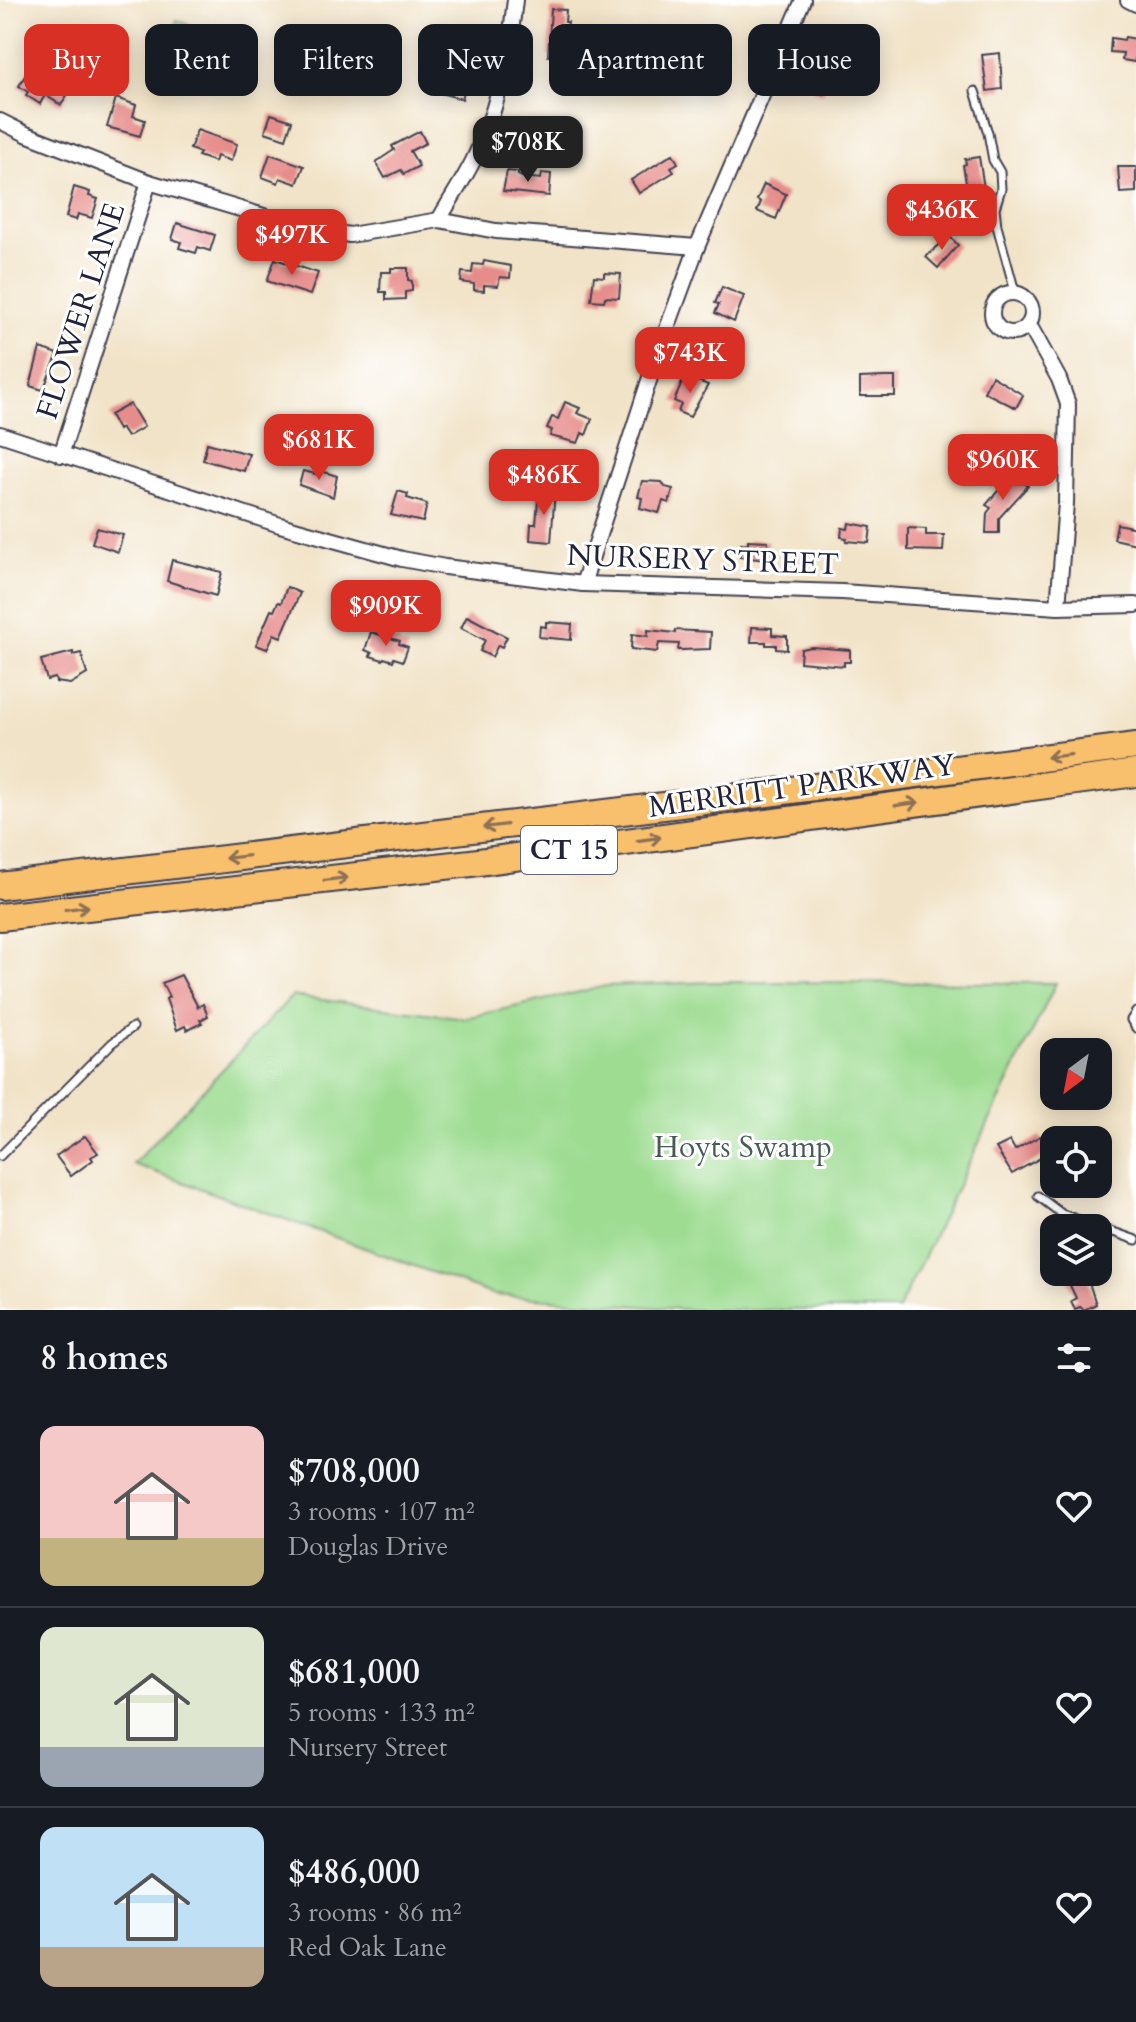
<!DOCTYPE html>
<meta charset="utf-8">
<style>
:root{--surface:#171b24;--page:#242831;--text:#f1f3f6;--muted:#9ea1a6;--line:#363941;--accent:#d93025}
body{margin:0;font-family:Cardo,serif;background:var(--page);color:var(--text);height:100vh;display:flex;flex-direction:column;font-size:30px;white-space:nowrap}
*{box-sizing:border-box;margin:0}
p{font-size:26px;color:var(--muted)}
.icon{flex:none;width:44px;height:44px;fill:none;stroke:currentColor;stroke-width:2;stroke-linecap:round;stroke-linejoin:round}
.map{position:relative;height:1310px;overflow:hidden}
.drawer{display:flex;flex-direction:column;background:var(--surface);flex:1}
.drawer>*{flex:none}
.guide{position:absolute;left:24px;top:24px;width:1088px;height:72px;display:flex;gap:16px}
.needle{width:52px;rotate:212deg}
.controls{position:absolute;left:1040px;top:1038px;display:grid;gap:16px}
.controls a{display:grid;place-items:center;width:72px;height:72px;border-radius:16px;background:var(--surface);box-shadow:0 4px 20px #0003;font-size:40px}
.price{position:absolute;translate:-50% -68px;padding:0 18px;border-radius:16px;background:var(--accent);color:#fff;font-size:26px;line-height:52px;filter:drop-shadow(0 2px 4px #0008)}
.price::after{content:'';position:absolute;left:50%;top:48px;width:24px;height:18px;margin-left:-12px;background:inherit;clip-path:polygon(0 0,100% 0,50% 100%)}
.price.selected{background:#222;color:#fff}
ul{padding:0;list-style:none}
li{display:flex;align-items:center;gap:24px;height:200px;padding:0 40px}
li+li{border-top:2px solid var(--line)}
li span{display:grid;place-items:center;flex:none;width:224px;height:160px;border-radius:16px;color:#555}
li>.icon{margin-inline-start:auto}
span .icon{width:96px;height:96px;fill:#fffc;stroke-width:1}
li b{font-size:34px}
h2{display:flex;justify-content:space-between;align-items:center;height:96px;padding:0 40px;font-size:34px}
.tag{padding:0 28px;border-radius:16px;background:var(--surface);box-shadow:0 4px 20px #0003;font-size:28px;line-height:72px}
.tag.selected{background:var(--accent);color:#fff}
.map>svg:first-child{display:block}
.green{fill:#9edc92;stroke:#607f66;stroke-width:2}
.building{fill:#e68d8b}
.lines{fill:none;stroke-linecap:round;stroke-linejoin:round}
.lane-casing{stroke:#413f50;stroke-width:11}
.street-casing{stroke:#413f50;stroke-width:18}
.highway-casing{stroke:#413f50;stroke-width:30}
.lane{stroke:#fff;stroke-width:7}
.street{stroke:#fff;stroke-width:14}
.highway{stroke:#f8bf6c;stroke-width:26}
.oneway{stroke:#8d7054}
.labels{text-anchor:middle;dominant-baseline:central;stroke-width:6;stroke-linejoin:round;paint-order:stroke}
.shield{fill:#fff;stroke:#646476;stroke-width:2}
.shield-label{font-size:28px;font-weight:bold;fill:#22223b}
.street-label{font-size:30px;fill:#22223b;stroke:#fff}
.park-label{font-size:30px;fill:#475a55;stroke:#fff}
</style>
<div class="map">
<svg width="1136" height="1310" viewBox="0 0 1136 1310">
<rect width="100%" height="100%" fill="#fff"/>
<filter id="ink" filterUnits="userSpaceOnUse"><feTurbulence type="fractalNoise" baseFrequency=".0125" numOctaves="2"/><feDisplacementMap in="SourceGraphic" scale="16" xChannelSelector="R" yChannelSelector="G"/><feConvolveMatrix kernelMatrix="1 2 1 2 8 2 1 2 1" color-interpolation-filters="sRGB"/></filter>
<filter id="wash" filterUnits="userSpaceOnUse"><feTurbulence type="fractalNoise" baseFrequency=".006" numOctaves="4" result="noise"/><feDisplacementMap in="SourceGraphic" scale="32" xChannelSelector="R" yChannelSelector="G"/><feGaussianBlur stdDeviation="1.8" result="paint"/><feColorMatrix in="noise" values="0 0 0 0 0 0 0 0 0 0 0 0 0 0 0 0 0 1.4 0 .05"/><feComposite in="paint" operator="in"/></filter>
<g filter="url(#wash)">
<rect width="100%" height="100%" fill="#f1e3c7"/>
<g class="green">
<polygon points="177,20 203,31 181,87 155,77"/>
<polygon points="713,982 1056,983 898,1310 692,1310 494,1295 133,1164 292,996 465,1018 606,986"/>
</g>
<g id="blocks">
<g class="building">
<polygon points="551,9 566,10 565,22 568,22 563,58 548,56"/>
<polygon points="1125,37 1136,39 1135,62 1122,60 1123,53 1110,52 1111,38 1124,40"/>
<polygon points="708,51 724,58 714,82 698,76 703,65 696,62 700,52 707,54"/>
<polygon points="1000,53 1002,89 987,91 982,55"/>
<polygon points="819,54 840,63 830,88 826,86 823,94 812,89 815,82 812,80 816,71 812,69"/>
<polygon points="448,63 465,68 463,82 466,83 462,99 440,93 443,70 446,71"/>
<polygon points="39,66 55,71 58,83 70,90 61,105 45,95 40,104 26,95 28,92 19,86 29,69 32,71"/>
<polygon points="116,98 136,105 133,116 145,120 140,136 107,127"/>
<polygon points="271,114 292,121 286,139 265,132"/>
<polygon points="197,130 237,144 231,161 217,156 215,162 198,156 200,153 190,149"/>
<polygon points="420,131 426,143 410,151 419,166 404,174 401,170 385,178 376,162 394,150 392,146"/>
<polygon points="270,154 304,166 297,184 280,178 278,183 262,177"/>
<polygon points="673,154 678,163 671,167 674,172 639,193 631,180"/>
<polygon points="979,157 985,194 968,196 963,165 966,164 965,159"/>
<polygon points="1118,167 1136,167 1136,192 1120,193"/>
<polygon points="507,171 518,172 518,175 522,177 541,179 542,173 551,174 549,196 503,191"/>
<polygon points="764,184 786,194 776,219 757,211 761,202 757,200"/>
<polygon points="74,187 90,192 89,196 98,199 92,218 78,214 76,220 66,217"/>
<polygon points="177,223 215,235 210,251 198,247 196,253 179,248 181,242 172,239"/>
<polygon points="949,236 958,245 938,268 926,257"/>
<polygon points="275,259 318,273 310,295 267,281"/>
<polygon points="484,261 511,266 510,278 500,277 498,286 484,285 484,291 474,290 474,284 461,282 462,272 472,273 473,264 483,265"/>
<polygon points="391,268 408,268 408,280 412,281 412,291 405,292 405,299 386,300 386,292 380,292 381,272 391,272"/>
<polygon points="604,273 621,274 619,298 605,297 604,301 591,300 594,276 604,277"/>
<polygon points="722,287 744,296 734,322 715,313 719,304 715,303"/>
<polygon points="40,348 58,354 43,390 30,386"/>
<polygon points="685,376 708,385 690,417 678,412 681,404 674,401"/>
<polygon points="992,376 1023,395 1016,408 984,392"/>
<polygon points="884,377 895,377 895,396 860,396 860,378"/>
<polygon points="565,402 580,408 577,413 592,419 586,435 582,433 578,443 550,436 552,430 547,428 552,417 558,419"/>
<polygon points="130,404 144,427 127,437 121,428 118,430 110,415"/>
<polygon points="207,443 249,454 244,471 203,460"/>
<polygon points="303,471 320,475 321,471 337,476 333,497 299,485"/>
<polygon points="1013,473 1028,486 999,518 999,533 986,533 987,513 991,508 986,505"/>
<polygon points="642,481 662,482 665,487 673,489 669,503 663,501 659,513 640,508 642,498 638,497"/>
<polygon points="539,489 555,490 551,542 530,540 531,524 536,524"/>
<polygon points="398,491 408,494 407,498 427,504 423,522 391,515"/>
<polygon points="849,523 871,527 869,543 846,541 847,538 841,537 842,528 848,529"/>
<polygon points="1117,524 1136,528 1136,544 1114,539"/>
<polygon points="97,528 123,535 118,552 92,543"/>
<polygon points="908,528 926,529 926,535 944,535 943,551 908,550"/>
<polygon points="748,540 768,541 767,560 740,557 741,543 748,544"/>
<polygon points="172,560 222,572 216,596 167,581"/>
<polygon points="287,587 300,593 281,637 274,634 267,649 256,645 271,610 274,611 278,602 281,603"/>
<polygon points="467,616 507,637 502,647 498,645 492,657 480,651 485,640 461,628"/>
<polygon points="546,622 572,624 571,640 539,637 540,626 546,627"/>
<polygon points="752,627 772,628 772,635 787,636 787,650 776,649 776,645 766,645 766,642 751,642"/>
<polygon points="648,630 675,633 675,630 711,632 710,649 681,650 678,650 679,644 659,643 657,652 631,649 632,634 648,636"/>
<polygon points="371,632 400,641 399,644 408,647 403,661 394,658 393,661 384,658 383,660 370,656 372,653 365,650"/>
<polygon points="812,647 850,650 850,662 844,662 844,666 800,662 801,649"/>
<polygon points="73,652 73,655 81,653 87,674 70,684 56,682 55,678 47,680 41,660"/>
<polygon points="181,975 198,1007 203,1004 208,1016 200,1020 202,1023 187,1030 185,1026 177,1030 166,999 169,997 162,983"/>
<polygon points="85,1136 98,1153 91,1157 93,1160 71,1176 56,1156"/>
<polygon points="1040,1136 1049,1153 1012,1174 996,1148 1010,1141 1015,1150"/>
<polygon points="1082,1272 1088,1280 1096,1304 1084,1310 1080,1307 1075,1309 1071,1301 1076,1298 1067,1279"/>
</g>
</g>
</g>
<g filter="url(#ink)">
<use href="#blocks" fill-opacity="0" stroke="#413f50" stroke-width="2"/>
<g class="lines">
<defs>
<g id="lane">
<polyline points="975,91 988,133 993,160 1000,172 1001,189 995,208 997,226 1014,288 1013,293"/>
<polyline points="1136,1012 1131,1020 1136,1028"/>
<polyline points="0,1156 112,1043 133,1027"/>
<polyline points="1038,1196 1062,1214 1136,1240"/>
</g>
<g id="street">
<polyline points="1128,0 1136,4"/>
<polyline points="0,121 26,134 149,182 304,228 350,235 439,220 496,231 697,247"/>
<path d="M439,220C450,200 463,181 473,161C498,111 509,55 515,0"/>
<circle cx="1012" cy="313" r="20"/>
<polyline points="1027,326 1032,330 1059,379 1068,404 1066,503 1058,607"/>
<polyline points="0,434 280,525 402,559 445,567 583,584 842,592 1058,607 1136,605"/>
<polyline points="61,455 149,182"/>
<polyline points="583,584 657,356 697,247 803,0"/>
</g>
<g id="highway">
<polyline points="0,886 697,802 1136,746"/>
<polyline points="0,917 471,863 1136,773"/>
</g>
</defs>
<use href="#lane" class="lane-casing"/>
<use href="#street" class="street-casing"/>
<use href="#highway" class="highway-casing"/>
<use href="#lane" class="lane"/>
<use href="#street" class="street"/>
<use href="#highway" class="highway"/>
</g>
<defs><path id="oneway-shaft" d="M-6 0H5M1.5-3L5.5 0L1.5 3" fill="none" stroke-width="1.6" stroke-linecap="round" stroke-linejoin="round" transform="scale(2)"/></defs>
<g class="oneway">
<use href="#oneway-shaft" transform="translate(1059 756) rotate(173)"/>
<use href="#oneway-shaft" transform="translate(907 804) rotate(-8)"/>
<use href="#oneway-shaft" transform="translate(495 826) rotate(173)"/>
<use href="#oneway-shaft" transform="translate(649 839) rotate(-8)"/>
<use href="#oneway-shaft" transform="translate(237 857) rotate(173)"/>
<use href="#oneway-shaft" transform="translate(336 879) rotate(-7)"/>
<use href="#oneway-shaft" transform="translate(77 908) rotate(-7)"/>
</g>
</g>
<g class="labels">
<rect class="shield" x="521" y="826" width="96" height="48" rx="6"/>
<g class="shield-label">
<text x="569" y="850">CT 15</text>
</g>
<g class="street-label">
<text transform="translate(81 311) rotate(-72)">FLOWER LANE</text>
<text transform="translate(703 560) rotate(2)">NURSERY STREET</text>
<text transform="translate(802 786) rotate(-8)">MERRITT PARKWAY</text>
</g>
<g class="park-label">
<text x="743" y="1147">Hoyts Swamp</text>
</g>
</g>
</svg>
<div class="controls">
<a><svg class="needle" viewBox="-14 -14 28 28"><path d="M0-13l5 13h-10z" fill="#e53935"/><path d="M0 13l5-13h-10z" fill="#9ea1a6"/></svg></a>
<a><svg class="icon" aria-label="locate" viewBox="0 0 24 24"><circle cx="12" cy="12" r="6"/><path d="M12 2v4M12 18v4M2 12h4M18 12h4"/></svg></a>
<a><svg class="icon" aria-label="layers" viewBox="0 0 24 24"><path d="M12 4l9 5-9 5-9-5zM3 14l9 5 9-5"/></svg></a>
</div>
<b class="price selected" style="left:528px;top:184px">$708K</b>
<b class="price" style="left:942px;top:252px">$436K</b>
<b class="price" style="left:292px;top:277px">$497K</b>
<b class="price" style="left:690px;top:395px">$743K</b>
<b class="price" style="left:319px;top:482px">$681K</b>
<b class="price" style="left:1003px;top:502px">$960K</b>
<b class="price" style="left:544px;top:517px">$486K</b>
<b class="price" style="left:386px;top:648px">$909K</b>
<div class="guide">
<a class="tag selected">Buy</a>
<a class="tag">Rent</a>
<a class="tag">Filters</a>
<a class="tag">New</a>
<a class="tag">Apartment</a>
<a class="tag">House</a>
</div>
</div>
<section class="drawer">
<h2>8 homes<svg class="icon" aria-label="filters" viewBox="0 0 24 24"><path d="M4 7h16M4 17h16"/><circle cx="9" cy="7" r="2"/><circle cx="15" cy="17" r="2"/></svg></h2>
<ul>
<li><span style="background:linear-gradient(#f6c9c9 70%,#c2b280 0)"><svg class="icon" aria-label="home" viewBox="0 0 24 24"><path d="M3 11l9-7 9 7M6 9v11h12V9"/></svg></span><div><b>$708,000</b><p>3 rooms · 107 m²</p><p>Douglas Drive</p></div><svg class="icon" aria-label="heart" viewBox="0 0 24 24"><path d="M12 20l-8-8c-3-5 5-10 8-4 3-6 11-1 8 4z"/></svg></li>
<li><span style="background:linear-gradient(#dfe7d0 75%,#9aa5b1 0)"><svg class="icon" aria-label="home" viewBox="0 0 24 24"><path d="M3 11l9-7 9 7M6 9v11h12V9"/></svg></span><div><b>$681,000</b><p>5 rooms · 133 m²</p><p>Nursery Street</p></div><svg class="icon" aria-label="heart" viewBox="0 0 24 24"><path d="M12 20l-8-8c-3-5 5-10 8-4 3-6 11-1 8 4z"/></svg></li>
<li><span style="background:linear-gradient(#bfe0f5 75%,#b9a48a 0)"><svg class="icon" aria-label="home" viewBox="0 0 24 24"><path d="M3 11l9-7 9 7M6 9v11h12V9"/></svg></span><div><b>$486,000</b><p>3 rooms · 86 m²</p><p>Red Oak Lane</p></div><svg class="icon" aria-label="heart" viewBox="0 0 24 24"><path d="M12 20l-8-8c-3-5 5-10 8-4 3-6 11-1 8 4z"/></svg></li>
</ul>
</section>
